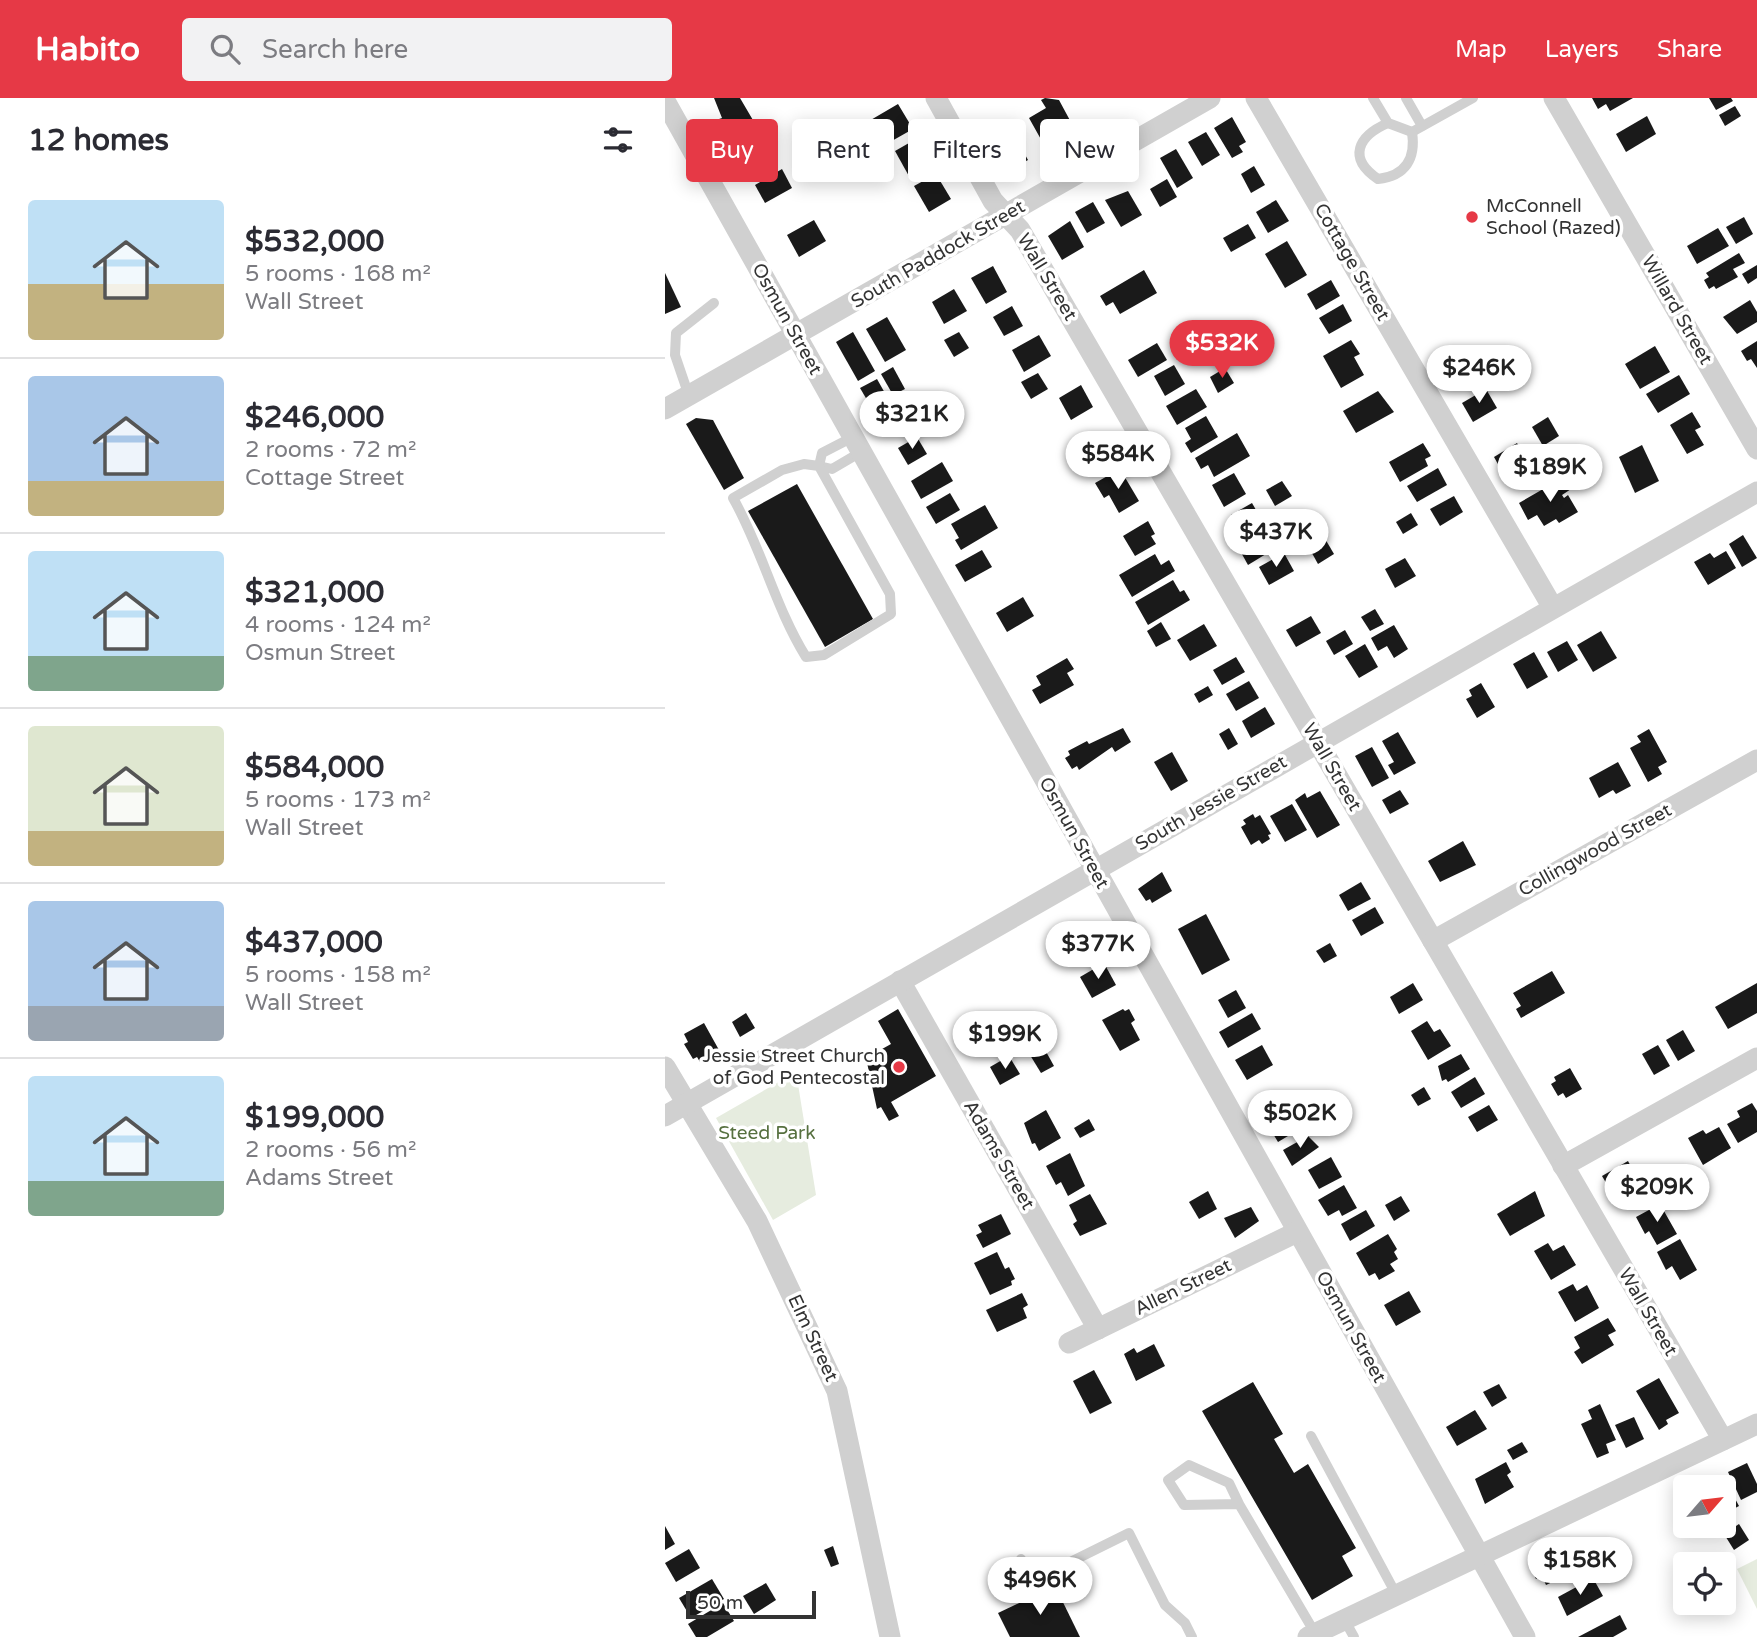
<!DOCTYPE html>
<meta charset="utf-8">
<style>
:root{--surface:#fff;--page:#f2f2f3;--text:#2b2b33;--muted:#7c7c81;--line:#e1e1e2;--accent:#e63946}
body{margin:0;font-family:"Varela Round",sans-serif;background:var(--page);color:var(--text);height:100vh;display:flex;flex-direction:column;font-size:26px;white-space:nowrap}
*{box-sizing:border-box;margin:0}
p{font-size:23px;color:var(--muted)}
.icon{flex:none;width:38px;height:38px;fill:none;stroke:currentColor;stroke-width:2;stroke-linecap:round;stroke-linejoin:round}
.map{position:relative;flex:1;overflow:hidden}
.drawer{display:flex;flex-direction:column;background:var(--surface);width:665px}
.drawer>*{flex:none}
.hud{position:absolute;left:21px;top:21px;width:665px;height:63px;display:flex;gap:14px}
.needle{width:46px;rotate:62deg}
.fabs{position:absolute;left:1008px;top:1377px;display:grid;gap:14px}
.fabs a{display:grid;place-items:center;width:63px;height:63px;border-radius:7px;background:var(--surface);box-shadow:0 4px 18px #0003;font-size:35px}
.scale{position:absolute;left:21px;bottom:18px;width:130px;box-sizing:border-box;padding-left:7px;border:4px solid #333;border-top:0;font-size:19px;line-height:24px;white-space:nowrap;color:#333;-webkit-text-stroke:5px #fff;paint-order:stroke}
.price{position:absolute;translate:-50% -60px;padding:0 16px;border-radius:24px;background:#fff;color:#222;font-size:23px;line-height:46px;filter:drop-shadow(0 2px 4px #0008)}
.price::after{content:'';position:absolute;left:50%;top:42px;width:21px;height:16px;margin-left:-10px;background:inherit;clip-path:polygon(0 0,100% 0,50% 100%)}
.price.active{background:var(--accent);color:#fff}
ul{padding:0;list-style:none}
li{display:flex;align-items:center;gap:21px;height:175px;padding:0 28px}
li+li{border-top:2px solid var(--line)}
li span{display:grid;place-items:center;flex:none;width:196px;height:140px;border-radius:7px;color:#555}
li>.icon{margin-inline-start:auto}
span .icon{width:84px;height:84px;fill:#fffc;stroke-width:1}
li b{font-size:30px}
h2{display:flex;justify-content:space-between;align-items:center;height:84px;padding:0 28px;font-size:30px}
.chip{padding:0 24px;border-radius:7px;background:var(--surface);box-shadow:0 4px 18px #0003;font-size:24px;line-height:63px}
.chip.active{background:var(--accent);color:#fff}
header{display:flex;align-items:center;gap:42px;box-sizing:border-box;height:98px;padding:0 35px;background:var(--accent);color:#fff}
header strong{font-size:33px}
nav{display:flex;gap:38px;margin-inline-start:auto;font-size:24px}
.search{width:490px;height:63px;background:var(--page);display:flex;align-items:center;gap:18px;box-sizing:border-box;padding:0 24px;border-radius:7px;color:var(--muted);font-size:26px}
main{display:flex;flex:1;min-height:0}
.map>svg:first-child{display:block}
.green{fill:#e6ecdf}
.building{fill:#1a1a1a}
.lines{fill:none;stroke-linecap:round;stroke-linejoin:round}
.service{stroke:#d0d0d0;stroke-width:10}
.minor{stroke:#d0d0d0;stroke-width:21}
.poi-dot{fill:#e63946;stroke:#fff;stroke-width:2.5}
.labels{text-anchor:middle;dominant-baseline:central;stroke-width:7;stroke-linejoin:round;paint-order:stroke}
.poi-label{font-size:19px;fill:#333;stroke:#fff;text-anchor:start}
.street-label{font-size:19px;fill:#333;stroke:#fff}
.park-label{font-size:19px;fill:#56703f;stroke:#fff}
</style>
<header>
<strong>Habito</strong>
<div class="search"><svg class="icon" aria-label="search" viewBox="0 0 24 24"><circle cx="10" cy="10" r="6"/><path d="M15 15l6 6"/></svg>Search here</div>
<nav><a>Map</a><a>Layers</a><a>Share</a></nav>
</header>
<main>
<section class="drawer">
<h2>12 homes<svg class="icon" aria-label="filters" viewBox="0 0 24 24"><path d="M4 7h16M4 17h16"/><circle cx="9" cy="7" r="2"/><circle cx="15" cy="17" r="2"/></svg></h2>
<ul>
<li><span style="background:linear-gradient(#bfe0f5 60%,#c2b280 0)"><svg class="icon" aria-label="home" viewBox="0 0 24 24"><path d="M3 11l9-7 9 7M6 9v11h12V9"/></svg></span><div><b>$532,000</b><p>5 rooms · 168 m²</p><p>Wall Street</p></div></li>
<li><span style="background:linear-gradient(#a9c7e8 75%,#c2b280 0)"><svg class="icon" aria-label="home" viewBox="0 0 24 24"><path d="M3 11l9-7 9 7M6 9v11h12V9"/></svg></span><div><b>$246,000</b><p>2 rooms · 72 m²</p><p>Cottage Street</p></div></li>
<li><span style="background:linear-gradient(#bfe0f5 75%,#7fa58c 0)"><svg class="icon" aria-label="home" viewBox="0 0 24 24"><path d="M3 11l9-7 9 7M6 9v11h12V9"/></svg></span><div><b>$321,000</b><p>4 rooms · 124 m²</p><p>Osmun Street</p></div></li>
<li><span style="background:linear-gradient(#dfe7d0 75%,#c2b280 0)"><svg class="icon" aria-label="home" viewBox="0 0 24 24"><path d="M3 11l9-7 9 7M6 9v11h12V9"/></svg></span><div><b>$584,000</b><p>5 rooms · 173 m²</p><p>Wall Street</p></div></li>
<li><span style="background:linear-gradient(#a9c7e8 75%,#9aa5b1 0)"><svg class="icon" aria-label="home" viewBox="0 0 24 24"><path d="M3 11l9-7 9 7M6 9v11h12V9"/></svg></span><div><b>$437,000</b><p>5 rooms · 158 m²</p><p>Wall Street</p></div></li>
<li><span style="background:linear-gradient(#bfe0f5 75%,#7fa58c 0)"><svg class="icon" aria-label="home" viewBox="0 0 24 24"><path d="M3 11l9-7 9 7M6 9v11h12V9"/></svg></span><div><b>$199,000</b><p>2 rooms · 56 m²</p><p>Adams Street</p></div></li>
</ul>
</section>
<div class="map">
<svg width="1092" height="1539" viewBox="0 0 1092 1539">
<rect width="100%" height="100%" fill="#fff"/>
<g class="green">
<polygon points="131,974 151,1097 108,1122 51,1020"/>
<polygon points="1092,1461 1092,1511 1072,1471"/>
</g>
<g class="building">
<polygon points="49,0 75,0 92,29 70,42 54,21 57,20"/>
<polygon points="380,0 394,2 408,28 378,45 364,20 381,10 376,2"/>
<polygon points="927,0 968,0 945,13 941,6 933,11"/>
<polygon points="1044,0 1066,0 1068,3 1051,12"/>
<polygon points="233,6 248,31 225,44 217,31 210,35 204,23"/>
<polygon points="1070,8 1076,18 1060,28 1054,17"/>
<polygon points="982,18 991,36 961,54 951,36"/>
<polygon points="567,19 581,44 574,48 578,54 567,60 549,30"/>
<polygon points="344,28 363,62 343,73 324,39"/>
<polygon points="541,34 555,57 537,68 523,44"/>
<polygon points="251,41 266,67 245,80 230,53"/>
<polygon points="511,51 528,80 512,90 495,60"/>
<polygon points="174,57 184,75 168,84 158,66"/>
<polygon points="589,68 600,87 586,95 576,76"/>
<polygon points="117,71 127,90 100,105 90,87"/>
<polygon points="271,76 286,101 264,114 249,88"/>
<polygon points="502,81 512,99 495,109 485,91"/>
<polygon points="463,93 477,117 456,129 440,102"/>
<polygon points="611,102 624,123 603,135 591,114"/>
<polygon points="428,104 440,125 422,135 410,114"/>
<polygon points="1079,119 1088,136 1071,146 1061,129"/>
<polygon points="149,122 161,143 134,159 122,137"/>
<polygon points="405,123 419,149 397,162 383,138"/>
<polygon points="583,126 591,140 566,154 558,140"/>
<polygon points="1053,130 1064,148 1032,166 1022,148"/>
<polygon points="622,143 642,177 620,190 600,156"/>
<polygon points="1074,155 1080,165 1068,171 1073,179 1051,191 1049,188 1044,191 1039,182 1044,179 1041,175"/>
<polygon points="1092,167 1092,180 1083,186 1077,176"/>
<polygon points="328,168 342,194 321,206 306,180"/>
<polygon points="479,172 492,195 455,216 448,204 441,208 435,198"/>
<polygon points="0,175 16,209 0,216"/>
<polygon points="666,182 675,198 651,212 642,196"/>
<polygon points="289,191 302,213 279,226 267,204"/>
<polygon points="1085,202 1092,214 1092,224 1072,236 1058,219"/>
<polygon points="678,206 687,223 664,236 654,220"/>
<polygon points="347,208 358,228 339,238 328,219"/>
<polygon points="222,219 241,252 220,264 201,231"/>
<polygon points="188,234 210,273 193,283 171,244"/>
<polygon points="294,234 304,250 289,259 279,242"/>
<polygon points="374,237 386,258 359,274 347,252"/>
<polygon points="546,242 556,259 540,268 530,252"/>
<polygon points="686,242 695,256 689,259 699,277 676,290 658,258"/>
<polygon points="1092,243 1092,270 1086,261 1082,263 1076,253"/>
<polygon points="492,245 502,262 473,279 463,262"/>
<polygon points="990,248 1005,274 975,291 960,266"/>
<polygon points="509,267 520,286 500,298 489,278"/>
<polygon points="228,269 240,291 228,297 216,276"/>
<polygon points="560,270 569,285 553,295 545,279"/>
<polygon points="373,275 383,291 366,301 356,284"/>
<polygon points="1014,277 1025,296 993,315 981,296"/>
<polygon points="212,281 221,297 205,307 195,290"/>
<polygon points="416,287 428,309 406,322 394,300"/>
<polygon points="531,291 542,309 512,327 501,308"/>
<polygon points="821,291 832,310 808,324 797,305"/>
<polygon points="713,293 729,314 691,335 678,313"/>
<polygon points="235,311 243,326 224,337 215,322"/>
<polygon points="1027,314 1036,329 1030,332 1039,347 1022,356 1005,327"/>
<polygon points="541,318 553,339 526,355 520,345 526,341 520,330"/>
<polygon points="883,319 894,338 878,348 867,329"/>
<polygon points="31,320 48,322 79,380 59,392 21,326"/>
<polygon points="572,335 585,358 549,379 543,367 536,371 530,360"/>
<polygon points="252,339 262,356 243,367 233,350"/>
<polygon points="758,345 766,358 760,361 763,368 735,384 724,364"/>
<polygon points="852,345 863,364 839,377 829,359"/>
<polygon points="977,347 994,383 970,395 954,359"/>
<polygon points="277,364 288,383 256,401 246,383"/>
<polygon points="773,370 782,387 752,404 742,388"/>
<polygon points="455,371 474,403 454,415 444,397 439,400 430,385"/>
<polygon points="569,375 581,396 559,409 547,387"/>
<polygon points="899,379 906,391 897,397 899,400 903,397 913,414 894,425 891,421 879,428 872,417 863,422 854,405"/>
<polygon points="617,383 627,398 610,408 601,392"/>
<polygon points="132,386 208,521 160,549 83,413"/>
<polygon points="285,395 295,412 271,426 261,409"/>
<polygon points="789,398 798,414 775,428 765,411"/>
<polygon points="587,405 598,424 576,436 566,417"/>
<polygon points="320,407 333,430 296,452 290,442 294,440 286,426"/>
<polygon points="746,415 753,427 738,436 731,424"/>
<polygon points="483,423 490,436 486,438 491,446 470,458 458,438"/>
<polygon points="1078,437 1092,460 1077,469 1064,446"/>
<polygon points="591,438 601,456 583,467 573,449"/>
<polygon points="659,439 669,456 653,466 643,448"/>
<polygon points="317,452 327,469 300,484 290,467"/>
<polygon points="1061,453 1071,470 1043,487 1029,464 1045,455 1049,460"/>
<polygon points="619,455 629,473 604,487 594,469"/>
<polygon points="490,456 496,467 504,462 510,473 467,499 454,477"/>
<polygon points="740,460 751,478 730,490 720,471"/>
<polygon points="508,482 515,494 519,492 525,502 483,527 470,504"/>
<polygon points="358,499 369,518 342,534 331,515"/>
<polygon points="710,511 719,526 705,533 696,519"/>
<polygon points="646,518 656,535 631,549 621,532"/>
<polygon points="496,524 506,541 491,549 482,533"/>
<polygon points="539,526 552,548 525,563 512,542"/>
<polygon points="729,527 743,551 729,560 722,548 713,553 706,540"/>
<polygon points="680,532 688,546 669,557 661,543"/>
<polygon points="936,533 952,560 928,574 912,547"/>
<polygon points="902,543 913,562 893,574 882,554"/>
<polygon points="700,546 713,569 694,580 680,558"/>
<polygon points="869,554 883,579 862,591 848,566"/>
<polygon points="571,559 580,574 557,587 548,572"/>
<polygon points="402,560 409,571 402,575 409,587 375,606 367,592 376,587 371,578"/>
<polygon points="584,583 594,600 571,613 561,596"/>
<polygon points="816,585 830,609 812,620 801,601 807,598 804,592"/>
<polygon points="543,588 548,597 534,605 529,596"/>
<polygon points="600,609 610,626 586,640 577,623"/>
<polygon points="458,630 466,644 450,654 447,649 414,672 412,668 407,671 400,660 405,657 403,653 422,643 424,646"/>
<polygon points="564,630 573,646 563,652 554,636"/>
<polygon points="984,631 1002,664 993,669 997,676 983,684 965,650 976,644 972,638"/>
<polygon points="733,634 751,665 729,677 723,667 729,664 717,643"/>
<polygon points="707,649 724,680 707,689 690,658"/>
<polygon points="507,654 523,683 506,693 489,664"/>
<polygon points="953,664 966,688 951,696 948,692 934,700 924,680"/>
<polygon points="735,692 744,706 725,716 717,702"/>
<polygon points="655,693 675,727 652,740 630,702 640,695 642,700"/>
<polygon points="627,706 642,732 620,744 605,718"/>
<polygon points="588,716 590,720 595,717 606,736 603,737 605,741 597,746 594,742 586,747 576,729 581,726 578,722"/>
<polygon points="798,743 811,767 775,784 763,763"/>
<polygon points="497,774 507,793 487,805 485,801 481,803 473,791"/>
<polygon points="696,784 706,801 683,813 674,797"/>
<polygon points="710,809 719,825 696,838 687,822"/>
<polygon points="541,816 565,862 537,877 513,831"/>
<polygon points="665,845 672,858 659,865 651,853"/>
<polygon points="439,865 451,887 427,900 415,879"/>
<polygon points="887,873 900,895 856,920 851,911 856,908 848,895"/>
<polygon points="748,885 758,902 734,916 725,899"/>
<polygon points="1092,885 1092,915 1063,931 1050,909"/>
<polygon points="571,892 581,910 563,920 553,902"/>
<polygon points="233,911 271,978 226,1004 234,1018 224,1023 216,1009 212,1011 201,960 226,946 213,923"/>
<polygon points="458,911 460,913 464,911 470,922 466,925 475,942 455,953 437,922"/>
<polygon points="81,915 90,930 75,939 67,924"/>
<polygon points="587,915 596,931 563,950 554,934"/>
<polygon points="762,923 769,934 775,931 786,948 763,962 746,933"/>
<polygon points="39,925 54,952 35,964 32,959 28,961 19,946 23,944 19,936"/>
<polygon points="1018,932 1030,953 1013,963 1001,942"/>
<polygon points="597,947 608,967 582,982 570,962"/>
<polygon points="993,947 1005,968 989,977 977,956"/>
<polygon points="379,950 389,968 376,975 365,957"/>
<polygon points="796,956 805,971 783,984 781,981 777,983 773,968"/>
<polygon points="344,958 355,976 335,987 325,969"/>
<polygon points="905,970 917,991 901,1000 898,995 893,998 886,986 891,983 889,979"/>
<polygon points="810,979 820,996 796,1010 786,994"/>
<polygon points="759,989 766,1001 753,1008 746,997"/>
<polygon points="1087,1005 1092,1013 1092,1034 1073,1045 1062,1026 1075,1019 1072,1013"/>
<polygon points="824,1007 833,1022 812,1034 803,1019"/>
<polygon points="381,1012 396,1040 374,1053 370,1045 367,1046 359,1025"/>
<polygon points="630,1015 632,1018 635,1016 640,1024 638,1029 613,1044 604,1029"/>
<polygon points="424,1021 430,1032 415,1040 409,1030"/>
<polygon points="1054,1029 1066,1050 1038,1067 1023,1040 1038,1032 1041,1036"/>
<polygon points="643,1038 654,1049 627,1068 618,1052"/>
<polygon points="405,1055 420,1088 403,1098 396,1084 391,1087 381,1068"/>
<polygon points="666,1059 677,1079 654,1091 643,1072"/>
<polygon points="963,1063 972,1080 947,1095 937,1078"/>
<polygon points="679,1087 692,1110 677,1118 674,1112 663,1118 653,1102"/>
<polygon points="543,1093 552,1111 534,1121 524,1104"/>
<polygon points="870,1093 880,1118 845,1138 832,1116"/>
<polygon points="425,1096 442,1126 415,1138 408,1126 412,1123 404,1107"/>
<polygon points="736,1098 745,1113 729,1123 720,1107"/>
<polygon points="995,1106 1012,1136 992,1147 984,1133 980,1136 971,1119"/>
<polygon points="586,1109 594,1123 570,1140 559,1120"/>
<polygon points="701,1112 710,1128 685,1143 676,1126"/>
<polygon points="336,1116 346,1136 318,1150 311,1137 317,1134 313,1127"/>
<polygon points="723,1136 732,1151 729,1154 733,1161 725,1166 730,1173 714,1182 710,1175 704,1178 691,1155"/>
<polygon points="1015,1141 1032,1172 1015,1182 1007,1168 1001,1172 992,1154"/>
<polygon points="883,1145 888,1153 899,1147 911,1167 886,1182 869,1153"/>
<polygon points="332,1154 340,1171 344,1169 350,1181 346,1183 347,1187 325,1197 309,1165"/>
<polygon points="908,1186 912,1193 922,1187 934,1210 910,1224 893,1194"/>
<polygon points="744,1193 756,1214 731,1228 719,1207"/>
<polygon points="357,1195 363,1207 358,1210 362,1220 332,1234 321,1212"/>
<polygon points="943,1220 951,1233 943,1237 949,1247 917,1266 909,1254 915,1250 909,1239"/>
<polygon points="489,1246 500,1268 471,1283 459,1256 469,1250 472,1255"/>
<polygon points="429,1272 447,1305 425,1316 408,1283"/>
<polygon points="994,1280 1014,1315 1001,1322 1003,1326 994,1332 971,1293"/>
<polygon points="588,1284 618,1336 609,1341 629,1375 643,1366 691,1450 677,1458 688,1478 647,1502 537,1313"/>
<polygon points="834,1286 842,1300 827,1309 818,1294"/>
<polygon points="935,1306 951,1342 941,1346 944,1355 932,1360 916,1326 927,1321 923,1312"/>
<polygon points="810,1312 822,1331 792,1348 781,1329"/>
<polygon points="969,1319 979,1341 961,1350 950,1327"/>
<polygon points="857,1344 863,1354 848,1362 842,1352"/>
<polygon points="841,1364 846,1374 842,1377 849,1389 820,1406 810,1381"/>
<polygon points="1082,1365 1092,1386 1092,1394 1076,1402 1063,1374"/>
<polygon points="1048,1382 1050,1387 1060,1382 1074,1408 1059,1416 1059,1390 1037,1387"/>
<polygon points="1074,1426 1084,1442 1069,1452 1059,1436"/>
<polygon points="0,1428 10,1446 0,1452"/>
<polygon points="923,1442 933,1460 915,1470 905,1451"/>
<polygon points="168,1448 174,1466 166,1469 159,1452"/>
<polygon points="24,1451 35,1470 11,1484 0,1465"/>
<polygon points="888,1456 900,1478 881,1487 877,1478 871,1481 865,1469"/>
<polygon points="928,1480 938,1498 902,1518 893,1499"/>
<polygon points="47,1481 59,1501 26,1520 14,1500"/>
<polygon points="101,1485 111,1502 89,1516 78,1498"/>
<polygon points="390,1488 415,1539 345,1539 333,1515"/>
<polygon points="58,1505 69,1523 42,1539 31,1539 23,1526"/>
<polygon points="955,1517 962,1531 948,1539 913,1539"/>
</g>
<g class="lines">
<g class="service">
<polyline points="708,0 723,25 747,34 808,0"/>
<polyline points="741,0 757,28"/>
<path d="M723,25C693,38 682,60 713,81C741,78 751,60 747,34"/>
<polyline points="24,298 10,257 11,235 49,205"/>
<polyline points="188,339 157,355 154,368 167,371 196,354"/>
<path d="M139,366L154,368L225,496L226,516L159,557L141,559C110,509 97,451 68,400L117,372Z"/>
<polyline points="646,1338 731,1496"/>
<polyline points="574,1406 564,1385 524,1367 503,1382 519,1407 574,1406 650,1535"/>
<polyline points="356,1461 367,1483 464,1435 500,1507 520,1525 527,1539"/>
<polyline points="679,1521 689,1539"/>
</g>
<g class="minor">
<polyline points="271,0 328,103 355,132 1058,1342"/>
<polyline points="591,0 888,510"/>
<polyline points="889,0 1092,351"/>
<polyline points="0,3 860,1539"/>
<polyline points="0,311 545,0"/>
<polyline points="768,843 1092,662"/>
<polyline points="235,883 433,1231"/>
<polyline points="0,969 92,1123 172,1293 225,1539"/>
<polyline points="0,1018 1092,394"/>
<polyline points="898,1068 1092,960"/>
<polyline points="404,1245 632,1134"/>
<polyline points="643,1539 1092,1326"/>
</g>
</g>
<g class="poi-dot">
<circle cx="807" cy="119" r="7"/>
<circle cx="234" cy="969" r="7"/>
</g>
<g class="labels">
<g class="poi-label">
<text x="821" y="108">McConnell<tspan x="821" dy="22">School (Razed)</tspan></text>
<text x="220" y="958" text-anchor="end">Jessie Street Church<tspan x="220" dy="22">of God Pentecostal</tspan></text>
</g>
<g class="street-label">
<text transform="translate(273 156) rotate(-30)">South Paddock Street</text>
<text transform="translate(687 164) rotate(60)">Cottage Street</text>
<text transform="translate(382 179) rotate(59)">Wall Street</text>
<text transform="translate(1012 212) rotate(60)">Willard Street</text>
<text transform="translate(122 221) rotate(61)">Osmun Street</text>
<text transform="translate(667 669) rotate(60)">Wall Street</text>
<text transform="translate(546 705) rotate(-30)">South Jessie Street</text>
<text transform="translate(409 735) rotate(61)">Osmun Street</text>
<text transform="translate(930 752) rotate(-29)">Collingwood Street</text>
<text transform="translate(334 1057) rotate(60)">Adams Street</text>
<text transform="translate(518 1189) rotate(-26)">Allen Street</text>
<text transform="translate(983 1214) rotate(60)">Wall Street</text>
<text transform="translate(686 1229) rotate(61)">Osmun Street</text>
<text transform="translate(148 1240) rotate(65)">Elm Street</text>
</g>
<g class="park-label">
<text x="102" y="1035">Steed Park</text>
</g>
</g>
</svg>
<div class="fabs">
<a><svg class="needle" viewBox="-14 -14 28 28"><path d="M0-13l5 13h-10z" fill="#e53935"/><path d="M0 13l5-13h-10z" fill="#7c7c81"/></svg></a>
<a><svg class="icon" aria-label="locate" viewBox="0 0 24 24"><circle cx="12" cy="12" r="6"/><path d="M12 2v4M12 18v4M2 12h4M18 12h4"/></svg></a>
</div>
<div class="scale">50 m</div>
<b class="price active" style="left:557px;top:282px">$532K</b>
<b class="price" style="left:814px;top:307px">$246K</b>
<b class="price" style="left:247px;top:353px">$321K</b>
<b class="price" style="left:453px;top:393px">$584K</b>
<b class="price" style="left:885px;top:406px">$189K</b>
<b class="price" style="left:611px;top:471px">$437K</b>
<b class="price" style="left:433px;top:883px">$377K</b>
<b class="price" style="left:340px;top:973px">$199K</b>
<b class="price" style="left:635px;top:1052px">$502K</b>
<b class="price" style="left:992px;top:1126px">$209K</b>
<b class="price" style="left:915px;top:1499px">$158K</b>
<b class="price" style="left:375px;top:1519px">$496K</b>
<div class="hud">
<a class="chip active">Buy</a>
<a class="chip">Rent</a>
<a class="chip">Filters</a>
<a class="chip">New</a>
</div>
</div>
</main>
